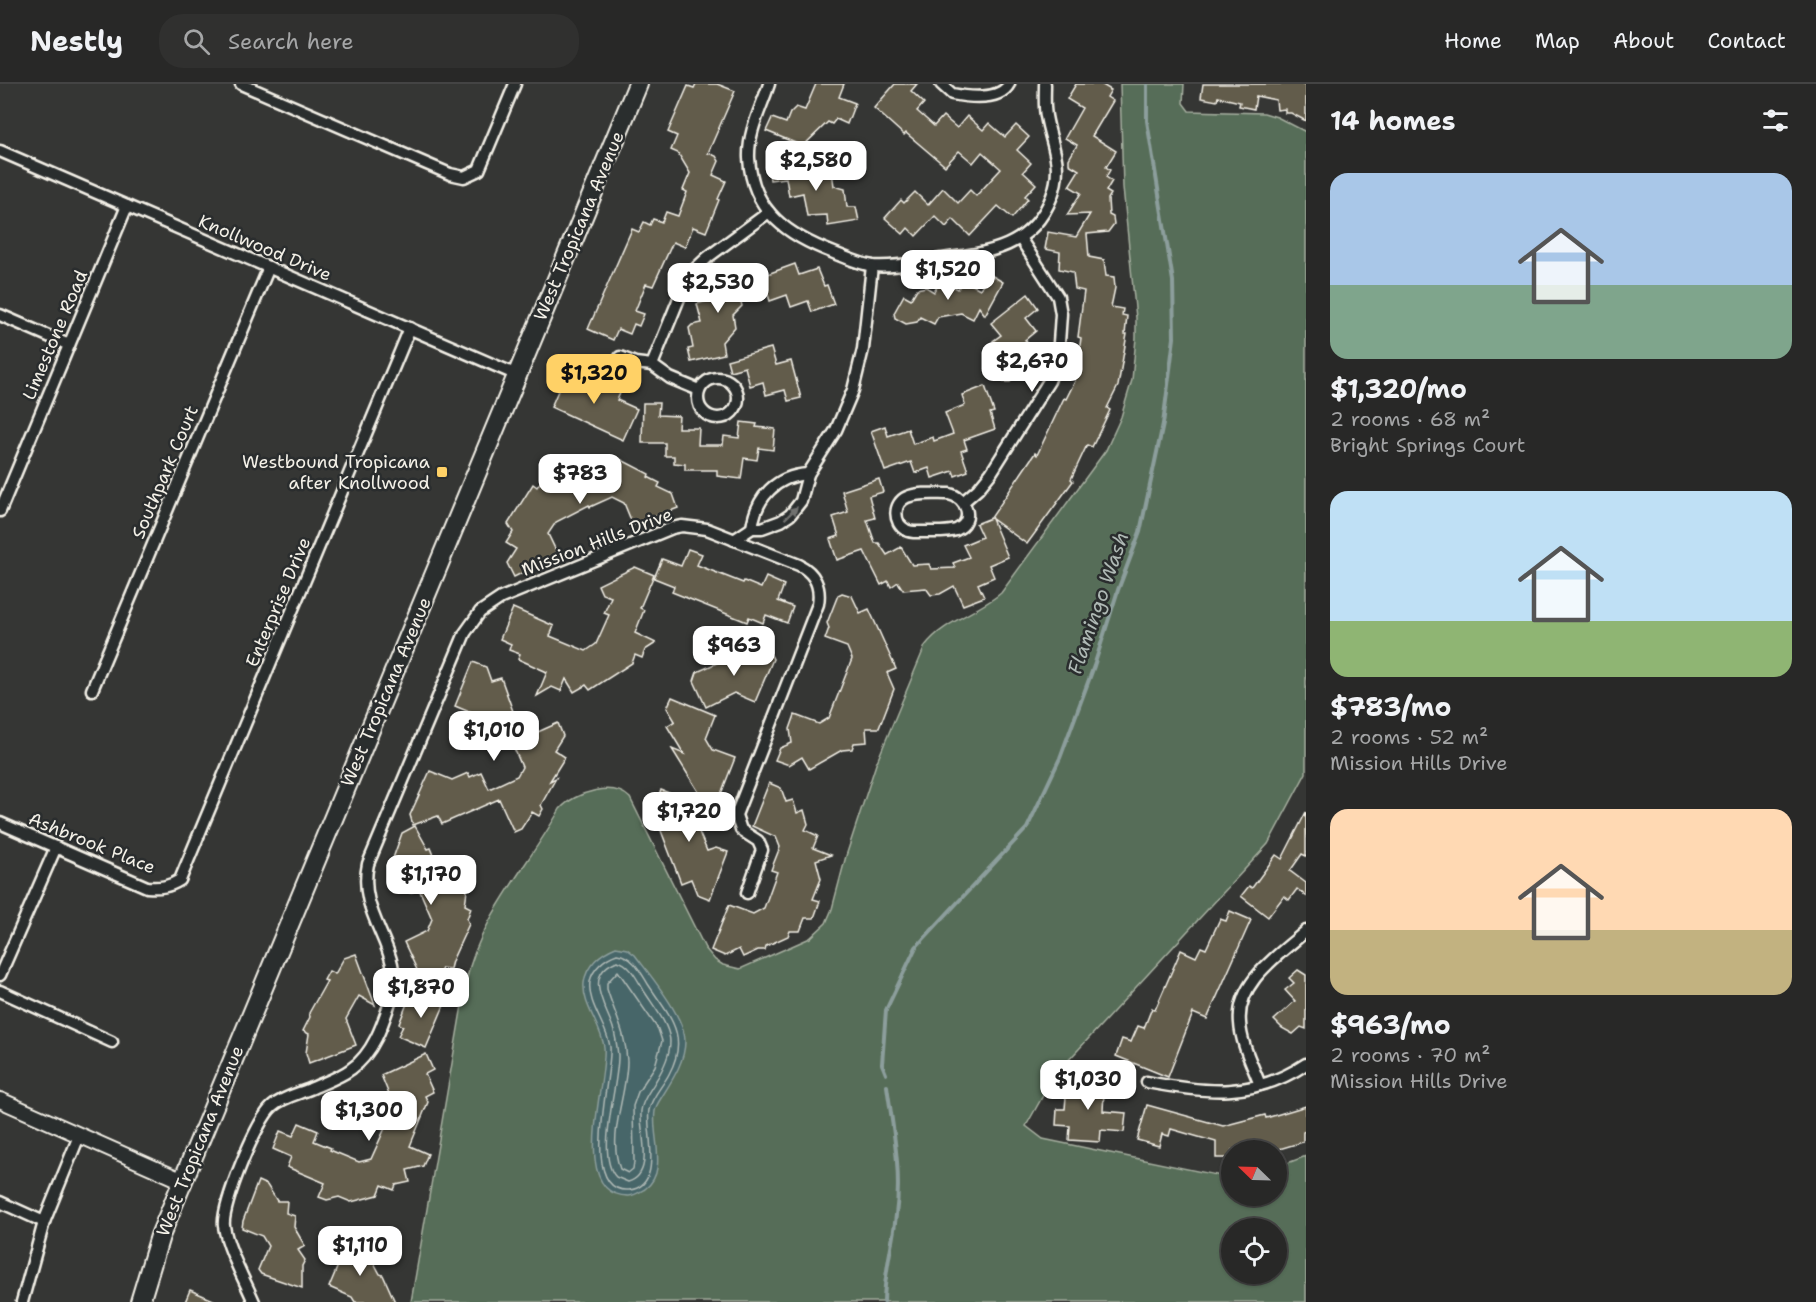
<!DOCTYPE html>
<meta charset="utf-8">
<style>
:root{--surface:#282827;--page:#30302f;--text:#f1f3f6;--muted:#a5a6a7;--line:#444;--accent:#ffd166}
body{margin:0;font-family:"Shantell Sans",sans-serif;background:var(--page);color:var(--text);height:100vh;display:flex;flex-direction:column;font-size:22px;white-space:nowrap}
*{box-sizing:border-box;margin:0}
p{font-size:20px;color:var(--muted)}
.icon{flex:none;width:33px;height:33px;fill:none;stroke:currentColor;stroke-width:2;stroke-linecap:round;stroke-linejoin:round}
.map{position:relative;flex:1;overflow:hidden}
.sheet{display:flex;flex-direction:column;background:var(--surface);width:510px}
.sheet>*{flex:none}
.needle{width:39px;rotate:293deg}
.controls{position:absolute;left:1221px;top:1056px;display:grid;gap:12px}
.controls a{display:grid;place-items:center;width:66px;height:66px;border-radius:50%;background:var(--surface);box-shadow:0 2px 4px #0004,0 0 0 2px var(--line);font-size:30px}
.price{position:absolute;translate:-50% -51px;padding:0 14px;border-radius:12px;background:#fff;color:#222;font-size:20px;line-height:39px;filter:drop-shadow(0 2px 3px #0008)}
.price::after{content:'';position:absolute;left:50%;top:36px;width:18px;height:14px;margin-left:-9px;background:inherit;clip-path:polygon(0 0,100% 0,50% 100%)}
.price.on{background:var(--accent);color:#111}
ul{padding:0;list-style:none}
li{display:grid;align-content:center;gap:12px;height:318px;padding:0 24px}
li span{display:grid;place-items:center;height:186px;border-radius:18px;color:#555}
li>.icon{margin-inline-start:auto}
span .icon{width:108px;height:108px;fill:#fffc;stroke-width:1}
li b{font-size:26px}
h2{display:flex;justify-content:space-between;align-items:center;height:72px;padding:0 24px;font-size:26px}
header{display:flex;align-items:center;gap:36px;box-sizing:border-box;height:84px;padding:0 30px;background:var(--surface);border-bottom:2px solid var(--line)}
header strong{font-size:28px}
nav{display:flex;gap:33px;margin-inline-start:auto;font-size:21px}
.search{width:420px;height:54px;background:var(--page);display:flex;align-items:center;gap:15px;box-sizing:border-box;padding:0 21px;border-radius:24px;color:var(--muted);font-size:22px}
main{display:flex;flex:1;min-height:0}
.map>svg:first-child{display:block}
.green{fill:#576d58;stroke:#a6afa0;stroke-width:1.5;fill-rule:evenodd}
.water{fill:#476669;stroke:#8c9e9c;stroke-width:1.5}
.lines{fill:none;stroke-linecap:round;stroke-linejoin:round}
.shore{stroke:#afb9b5;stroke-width:1.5}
.stream{stroke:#8c9e9c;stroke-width:4}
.building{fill:#625b4b;stroke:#f4f1e8;stroke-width:1.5}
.minor-casing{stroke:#f4f1e8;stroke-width:15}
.tertiary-casing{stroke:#f4f1e8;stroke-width:18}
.primary-casing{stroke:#f4f1e8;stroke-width:22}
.minor{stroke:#2a2d2e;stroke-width:10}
.tertiary{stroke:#2a2d2e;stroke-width:14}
.primary{stroke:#2a2d2e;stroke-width:18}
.oneway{fill:#71726f}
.poi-dot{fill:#ffd166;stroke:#2a2d2e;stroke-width:2}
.labels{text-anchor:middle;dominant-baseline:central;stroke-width:5;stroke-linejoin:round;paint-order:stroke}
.street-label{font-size:18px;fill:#f4f1e8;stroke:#2a2d2e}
.poi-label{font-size:18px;fill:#f4f1e8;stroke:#2a2d2e;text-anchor:end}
.water-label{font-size:20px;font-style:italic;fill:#afb9b5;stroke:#2a2d2e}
</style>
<header>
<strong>Nestly</strong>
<div class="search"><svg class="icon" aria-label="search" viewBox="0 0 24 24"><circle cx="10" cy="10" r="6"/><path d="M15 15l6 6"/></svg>Search here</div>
<nav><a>Home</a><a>Map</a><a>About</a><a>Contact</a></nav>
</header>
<main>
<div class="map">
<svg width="1306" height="1218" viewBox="0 0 1306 1218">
<rect width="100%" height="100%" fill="#353634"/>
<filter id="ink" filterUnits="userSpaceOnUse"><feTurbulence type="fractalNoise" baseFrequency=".0167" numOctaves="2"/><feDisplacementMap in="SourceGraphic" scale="12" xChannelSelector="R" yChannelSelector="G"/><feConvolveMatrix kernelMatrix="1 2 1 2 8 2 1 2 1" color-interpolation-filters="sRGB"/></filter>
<g filter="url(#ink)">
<path class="green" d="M1120,0H1184L1183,19L1189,27L1264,29L1277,33L1306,48V689L1268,760L1054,992L1026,1042L1043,1055L1231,1094L1232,1112H1276L1277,1083L1306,1072V1218H411L466,898C479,834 529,781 560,725C575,708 613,697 630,714L705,864L715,876L723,881L740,885L810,854L826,839L832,825L846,772L876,680L925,562C942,538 979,528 1001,509L1106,366L1121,333L1132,296L1136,254V234L1123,103ZM1232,1144H1276V1190H1232Z"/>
<path class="water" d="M616,863L627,865L635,871C650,891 685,933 685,957C685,977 673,995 663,1011C660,1016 656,1021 655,1027C651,1051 669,1087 645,1105C640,1108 634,1112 629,1112C567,1113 608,996 604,963C601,941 582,921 584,899C586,881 601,869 616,863Z"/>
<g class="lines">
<g class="shore">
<path d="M617,870C633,872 640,887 648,900C669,932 690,951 669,990C663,1002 652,1012 649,1026C645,1045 665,1103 629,1106C577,1110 613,991 610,963C607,941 587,920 590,898C592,885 605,874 617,870Z"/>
<path d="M617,877C630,879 638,897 644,907C669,945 682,955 655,998C650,1007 642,1016 641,1027C639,1047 656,1090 628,1098L616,1093C595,1071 619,1001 618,971C617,962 616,953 613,944C606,922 582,891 617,877Z"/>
<path d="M618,887L658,945L662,957L655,982L638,1008L633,1022L634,1078L633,1085L628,1089L620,1085C607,1050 627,1012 627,977C626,949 615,931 607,905V899Z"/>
</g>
<g class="stream">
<polyline points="886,990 882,980 886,926 916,863 1027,744 1060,674 1094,582 1118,506 1140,448 1163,340 1174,254 1173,197 1147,37 1147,0"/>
<path d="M884,1218C884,1189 893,1160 896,1131C902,1089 893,1045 887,1002"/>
</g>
</g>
<g class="building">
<polygon points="696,0 717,0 735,7 708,69 716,72 719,77 713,91 726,97 718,115 719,116 706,148 693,143 685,163 673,158 653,202 646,200 635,227 644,230 639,242 634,240 630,250 618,245 613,256 588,245 632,145 639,148 644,138 650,141 653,135 662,138 666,128 678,132 687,108 683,106 690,89 678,69 671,66 677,52 668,48 688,2 694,4"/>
<polygon points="816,0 844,0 839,13 855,19 847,40 836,35 832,40 828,38 803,62 766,47 772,34 786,39 790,29 796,23 805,26"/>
<polygon points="895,0 917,0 911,7 924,19 917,27 934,42 943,32 957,44 967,32 983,46 989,39 1005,53 1016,41 1029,53 1017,66 1031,79 1023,88 1036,100 1025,112 1028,115 1012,134 998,122 970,152 953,135 946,143 935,132 916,152 908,144 903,150 885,134 901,116 904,119 915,108 928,121 943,104 958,119 970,106 976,112 1001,85 982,68 973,79 959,67 945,82 906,49 904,51 874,24"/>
<polygon points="1076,0 1101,0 1111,6 1107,13 1113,17 1092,52 1116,67 1106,83 1110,86 1106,93 1112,97 1106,107 1111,110 1108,115 1109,131 1113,133 1114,140 1108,148 1087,150 1089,173 1104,176 1106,192 1114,193 1115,204 1111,223 1123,225 1122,231 1127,232 1125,250 1127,250 1118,302 1107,324 1110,326 1092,363 1087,361 1071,395 1073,397 1027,460 992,435 1008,473 989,481 994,493 978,500 984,513 963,521 954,502 940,510 931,511 926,504 903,506 898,498 891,503 888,497 881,501 864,467 837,476 830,455 839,452 833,433 848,428 842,407 879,395 883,408 869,412 875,434 867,436 875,459 879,459 887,471 901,463 912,481 929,480 931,485 955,484 953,479 969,473 963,461 982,453 976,440 991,434 1035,369 1037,371 1064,314 1066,315 1075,297 1081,254 1078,253 1084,207 1075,205 1073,188 1059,185 1060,168 1045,165 1048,148 1076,153 1090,130 1067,131 1081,109 1069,102 1079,86 1069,80 1069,75 1077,61 1065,54 1082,24 1067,15"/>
<polygon points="1203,0 1306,0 1306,37 1291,29 1285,29 1285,25 1277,26 1276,16 1256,12 1254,25 1239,22 1240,18 1218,13 1217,17 1201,14"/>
<polygon points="799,75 797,80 809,78 811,90 826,87 832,88 834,102 845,105 847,123 856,123 859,137 828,142 827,131 807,132 803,109 789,112 786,94 770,96 768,81"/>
<polygon points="795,180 799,191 817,185 824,202 827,201 834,220 812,228 808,217 791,223 787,211 770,217 762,192"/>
<polygon points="747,181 751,199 747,203 738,205 742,222 733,231 735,243 722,258 724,270 691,278 688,265 693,264 689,244 692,241 702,239 697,220 711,216 709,207 723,194 721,186"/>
<polygon points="989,190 1003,198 985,231 979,223 973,235 961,229 938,233 934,240 920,233 917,238 906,240 895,234 894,229 904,211 911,215 917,205 926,203 934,208 941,196 958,205 963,196 980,205"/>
<polygon points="1028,210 1038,224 1026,234 1036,247 1025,256 1037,272 1022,283 1024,286 1010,298 1004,298 997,290 998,263 993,257 1001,251 991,239"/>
<polygon points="771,264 776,281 791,277 801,314 788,317 785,306 766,311 763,298 750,302 745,283 730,287 727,276"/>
<polygon points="567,286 621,307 617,316 637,325 623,356 551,323"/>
<polygon points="985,302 994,328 990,329 995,345 964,356 967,365 961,367 968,387 955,392 953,387 932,394 929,384 915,389 911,378 885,387 871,347 885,342 888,352 908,345 913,360 933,353 934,357 953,350 945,329 965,321 962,311"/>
<polygon points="643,319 659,319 658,331 679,332 678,344 699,344 698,361 723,361 724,352 739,354 741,338 757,340 756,343 775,345 773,366 759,364 757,376 744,374 741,395 717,392 717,386 685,386 685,380 674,379 674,372 665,372 665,359 642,359"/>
<polygon points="577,373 596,383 601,374 612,380 616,373 649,390 648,393 660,399 658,403 673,410 678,424 633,441 624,419 612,413 590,423 589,421 556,438 548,450 558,471 514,493 507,479 516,465 506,459 513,448 508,440 533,400 537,403 549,386 556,382 564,399"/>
<polygon points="688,465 702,470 697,481 743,499 744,497 761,504 766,493 784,501 778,517 793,523 787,539 766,531 763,539 749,533 747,538 672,508 674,502 654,494 662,475 681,482"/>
<polygon points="635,483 654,491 640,524 644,526 635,549 656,559 645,566 642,574 635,571 632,579 590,606 586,601 574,608 566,595 561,607 552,603 537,612 547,588 518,575 520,570 509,566 511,560 500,555 513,524 554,542 550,552 586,567 596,560 609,531 604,529 611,513 602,510 598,501"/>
<polygon points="842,509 852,512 860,529 869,525 896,585 887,589 894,605 879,644 866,644 867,658 854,659 852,665 842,666 809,685 802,673 789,681 775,676 780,664 792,659 790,645 795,631 819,640 829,634 852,575 847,563 825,555 829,544 827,539 838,511"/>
<polygon points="761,566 771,571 773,575 755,618 734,609 706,623 694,597 697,588 743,567 746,574"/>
<polygon points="473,578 486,583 491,597 501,594 514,630 517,632 520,640 513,659 558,639 563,652 554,666 565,673 550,697 556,694 541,721 543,725 539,732 532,728 521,745 514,748 499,715 442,740 438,732 413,741 410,731 430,687 452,696 468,689 470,693 481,688 489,705 517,692 522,683 509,652 493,658 487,643 481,640 477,631 455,622"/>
<polygon points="672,613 715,631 706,654 713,666 735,674 719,715 712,713 708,723 672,665 684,670 667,642 675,637 667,624"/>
<polygon points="769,699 781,704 786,718 793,716 797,729 804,726 808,740 805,746 818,752 813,764 831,771 816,776 821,795 813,815 820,817 814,834 805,834 800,847 790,847 788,852 766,862 765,866 758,866 743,873 739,865 725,872 711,866 729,821 753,830 764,824 777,788 771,786 780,763 776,753 752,742"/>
<polygon points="661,706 708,724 699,748 707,767 716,764 728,768 710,815 697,810 691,795 681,799 660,744 649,740 664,734 657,717"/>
<polygon points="1306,728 1306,772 1302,770 1290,787 1306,799 1306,812 1297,805 1289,816 1284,812 1268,833 1241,812 1249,802 1252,804 1276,771 1282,775"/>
<polygon points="415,742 428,765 431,764 447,803 462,796 468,799 465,821 471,824 467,835 469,840 452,877 450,885 442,884 436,898 423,904 417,893 418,888 404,858 427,847 432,835 419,805 410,809 407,802 386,794 402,749"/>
<polygon points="1230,827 1251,836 1207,935 1193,929 1168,993 1116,972 1122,955 1131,958 1138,942 1144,944 1152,924 1155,926 1181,866 1196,873 1201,863 1206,865 1220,835 1226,837"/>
<polygon points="356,870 375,921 359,912 346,935 356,961 309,979 306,969 309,950 303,947 310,933 309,929 327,897 324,896 329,887 335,890 344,874"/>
<polygon points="1298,886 1306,891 1306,945 1301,943 1293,950 1282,944 1274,936 1295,917 1285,906 1294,899 1289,894"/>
<polygon points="417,907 445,919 426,964 398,952 403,942 399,940 408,917 412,919"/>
<polygon points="426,970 433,986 425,990 433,1008 425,1012 428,1018 410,1062 428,1070 423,1082 407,1086 410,1098 396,1101 394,1106 382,1101 378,1111 351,1118 339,1113 327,1116 319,1113 325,1099 287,1083 291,1073 273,1065 280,1047 293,1052 299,1039 318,1047 314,1057 331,1064 330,1066 359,1078 371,1075 385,1044 382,1044 387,1034 384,1028 390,1013 381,991"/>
<polygon points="1073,989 1099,991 1098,1007 1104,1008 1103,1027 1126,1029 1124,1048 1101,1046 1100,1058 1069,1056 1070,1042 1056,1041 1057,1025 1065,1025 1067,1001 1072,1002"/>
<polygon points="1147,1021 1223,1042 1265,1031 1266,1034 1306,1022 1306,1047 1303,1048 1303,1058 1279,1065 1279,1066 1232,1066 1232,1074 1216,1074 1216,1058 1171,1045 1169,1052 1162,1050 1159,1062 1137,1056"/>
<polygon points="258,1097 267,1101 277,1117 287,1117 286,1129 295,1132 294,1143 305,1162 298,1166 305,1176 302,1182 302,1204 261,1190 258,1186 268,1162 262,1152 242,1144 243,1137"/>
<polygon points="350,1153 359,1157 370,1176 372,1175 380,1190 383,1191 395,1218 355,1218 352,1213 329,1203"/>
<polygon points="190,1206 218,1218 185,1218"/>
</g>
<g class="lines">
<defs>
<g id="minor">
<polyline points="241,0 450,90 464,93 479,86 515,0"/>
<path d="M769,0C761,25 748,47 749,74C752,128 789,152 834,169C847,174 859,180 873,182C895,184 919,178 941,175C989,169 1032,164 1052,112C1064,79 1051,62 1046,32C1044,21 1045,11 1045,0"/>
<path d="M941,0L952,10C968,13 1000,17 1009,0"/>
<polyline points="0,67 517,291"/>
<polyline points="0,231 69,261"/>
<polyline points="620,273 635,279 652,281 670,294 699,306"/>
<polyline points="652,281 682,207 693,187 708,173 769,128"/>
<circle cx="718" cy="314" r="20"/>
<path d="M949,410C966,413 976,437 956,446C946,449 933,448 924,448C917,448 911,449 906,446C893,439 893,419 907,413C919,408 936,410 949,410Z"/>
<polyline points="963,418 978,405 991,389 1049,297 1058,273 1061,230 1058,213 1020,154"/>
<polyline points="0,427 127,122"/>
<path d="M752,444C756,413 776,392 808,390"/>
<polyline points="734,456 752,444 762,444 781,437 790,431 801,417 808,390 836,346 853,306 863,265 872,182"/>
<polyline points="92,606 269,183"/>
<path d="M0,739L147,803C160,804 169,803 180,796L410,244"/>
<polyline points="0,891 56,763"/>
<polyline points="0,907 112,958"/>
<path d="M1147,998C1205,1009 1254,1015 1306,980"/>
<path d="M1260,1001C1253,982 1241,960 1240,939C1236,898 1279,871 1306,847"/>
<polyline points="0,1118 44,1138"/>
<polyline points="22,1218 44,1138 79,1052"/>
<path d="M254,1218C245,1197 227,1164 224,1142C221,1123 257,1034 273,1022C283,1013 298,1010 310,1005C323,999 339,994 351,985C373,970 383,940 391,915C406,865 356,833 368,780L465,549L480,528L501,514L672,444L682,442L707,445L799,481C815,489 821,503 818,520L736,731L741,746L758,757L762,766L747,809"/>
</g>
<polyline id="tertiary" points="0,1016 183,1097"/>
<polyline id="primary" points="140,1218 160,1152 638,0"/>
</defs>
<use href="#minor" class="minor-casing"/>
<use href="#tertiary" class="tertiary-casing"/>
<use href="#primary" class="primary-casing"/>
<use href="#minor" class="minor"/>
<use href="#tertiary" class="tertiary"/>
<use href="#primary" class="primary"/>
</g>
<defs><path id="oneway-solid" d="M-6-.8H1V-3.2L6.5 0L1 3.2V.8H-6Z" transform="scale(1.5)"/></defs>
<use class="oneway" href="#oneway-solid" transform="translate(791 429) rotate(-44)"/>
</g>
<rect class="poi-dot" x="436" y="382" width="12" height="12" rx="3"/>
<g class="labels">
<g class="street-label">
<text transform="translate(579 142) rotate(-67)">West Tropicana Avenue</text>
<text transform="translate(265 164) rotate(23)">Knollwood Drive</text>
<text transform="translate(55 251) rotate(-67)">Limestone Road</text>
<text transform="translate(165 388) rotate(-67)">Southpark Court</text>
<text transform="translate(597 458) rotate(-21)">Mission Hills Drive</text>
<text transform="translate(278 518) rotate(-67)">Enterprise Drive</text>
<text transform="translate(386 608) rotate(-67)">West Tropicana Avenue</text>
<text transform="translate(92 759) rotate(22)">Ashbrook Place</text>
<text transform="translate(200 1057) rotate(-68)">West Tropicana Avenue</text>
</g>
<g class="poi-label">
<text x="430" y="378">Westbound Tropicana<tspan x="430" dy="21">after Knollwood</tspan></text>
</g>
<g class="water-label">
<text transform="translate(1098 519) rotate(-71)">Flamingo Wash</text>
</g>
</g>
</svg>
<div class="controls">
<a><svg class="needle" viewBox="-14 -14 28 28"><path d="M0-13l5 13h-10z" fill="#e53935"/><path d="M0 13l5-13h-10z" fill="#a5a6a7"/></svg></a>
<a><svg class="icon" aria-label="locate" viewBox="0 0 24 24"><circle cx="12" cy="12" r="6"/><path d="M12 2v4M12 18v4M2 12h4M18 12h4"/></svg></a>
</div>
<b class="price" style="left:816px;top:108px">$2,580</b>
<b class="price" style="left:948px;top:217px">$1,520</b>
<b class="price" style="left:718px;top:230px">$2,530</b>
<b class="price" style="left:1032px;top:309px">$2,670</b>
<b class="price on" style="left:594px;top:321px">$1,320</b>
<b class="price" style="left:580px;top:421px">$783</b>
<b class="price" style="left:734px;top:593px">$963</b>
<b class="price" style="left:494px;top:678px">$1,010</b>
<b class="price" style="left:689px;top:759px">$1,720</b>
<b class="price" style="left:431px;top:822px">$1,170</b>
<b class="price" style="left:421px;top:935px">$1,870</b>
<b class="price" style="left:1088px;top:1027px">$1,030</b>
<b class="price" style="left:369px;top:1058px">$1,300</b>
<b class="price" style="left:360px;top:1193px">$1,110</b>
</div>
<section class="sheet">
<h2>14 homes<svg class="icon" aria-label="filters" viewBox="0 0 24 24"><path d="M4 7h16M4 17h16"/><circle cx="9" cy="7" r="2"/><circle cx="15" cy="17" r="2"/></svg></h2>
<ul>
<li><span style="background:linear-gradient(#a9c7e8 60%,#7fa58c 0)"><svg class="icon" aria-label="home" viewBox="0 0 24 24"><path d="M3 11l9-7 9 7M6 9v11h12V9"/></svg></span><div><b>$1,320/mo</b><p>2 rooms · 68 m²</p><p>Bright Springs Court</p></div></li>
<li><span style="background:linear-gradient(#bfe0f5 70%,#8fb573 0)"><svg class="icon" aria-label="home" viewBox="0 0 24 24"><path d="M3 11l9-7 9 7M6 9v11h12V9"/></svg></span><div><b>$783/mo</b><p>2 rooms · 52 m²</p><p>Mission Hills Drive</p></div></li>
<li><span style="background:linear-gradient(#ffd9b3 65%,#c2b280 0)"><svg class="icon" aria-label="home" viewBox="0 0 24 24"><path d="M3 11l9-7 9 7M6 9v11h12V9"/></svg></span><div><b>$963/mo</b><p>2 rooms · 70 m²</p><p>Mission Hills Drive</p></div></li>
</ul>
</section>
</main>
